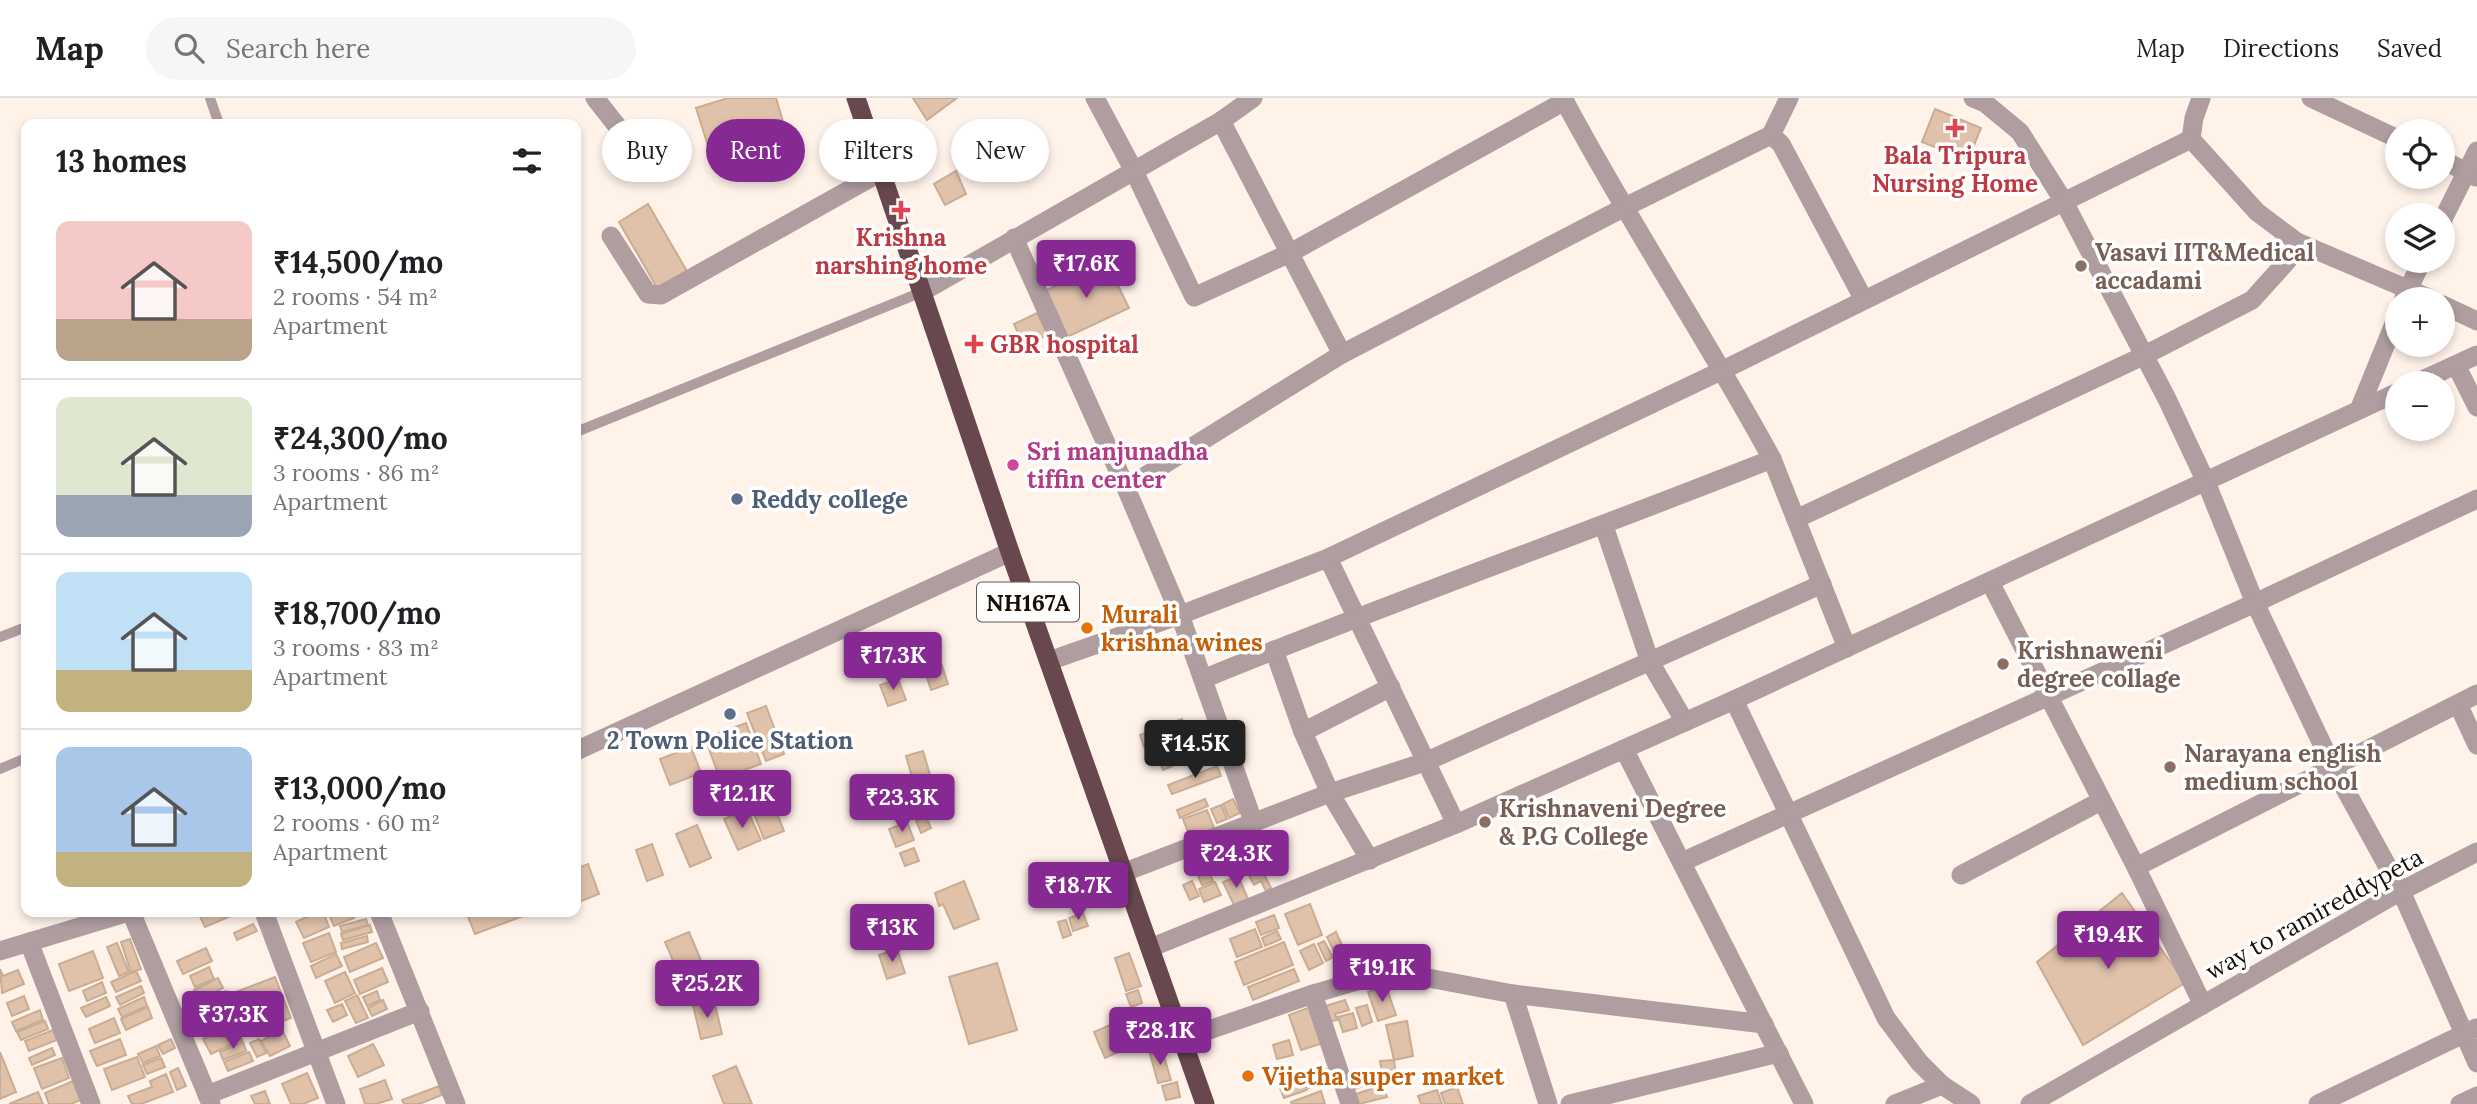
<!DOCTYPE html>
<meta charset="utf-8">
<style>
:root{--surface:#fff;--page:#f6f6f6;--text:#202124;--muted:#757577;--line:#e0e0e0;--accent:#872993}
body{margin:0;font-family:Lora,serif;background:var(--page);color:var(--text);height:100vh;display:flex;flex-direction:column;font-size:26px;white-space:nowrap}
*{box-sizing:border-box;margin:0}
p{font-size:23px;color:var(--muted)}
.icon{flex:none;width:38px;height:38px;fill:none;stroke:currentColor;stroke-width:2;stroke-linecap:round;stroke-linejoin:round}
.map{position:relative;flex:1;overflow:hidden}
.panel{position:absolute;left:21px;top:21px;width:560px;height:798px;display:flex;flex-direction:column;background:var(--surface);border-radius:14px;box-shadow:0 4px 10px #0003}
.panel>*{flex:none}
.guide{position:absolute;left:602px;top:21px;width:665px;height:63px;display:flex;gap:14px}
.buttons{position:absolute;left:2385px;top:21px;display:grid;gap:14px}
.buttons a{display:grid;place-items:center;width:70px;height:70px;border-radius:50%;background:var(--surface);box-shadow:0 4px 10px #0003;font-size:35px}
.price{position:absolute;translate:-50% -60px;padding:0 16px;border-radius:7px;background:var(--accent);color:#fff;font-size:23px;line-height:46px;filter:drop-shadow(0 2px 4px #0008)}
.price::after{content:'';position:absolute;left:50%;top:42px;width:21px;height:16px;margin-left:-10px;background:inherit;clip-path:polygon(0 0,100% 0,50% 100%)}
.price.on{background:#222;color:#fff}
ul{padding:0;list-style:none}
li{display:flex;align-items:center;gap:21px;height:175px;padding:0 35px}
li+li{border-top:2px solid var(--line)}
li span{display:grid;place-items:center;flex:none;width:196px;height:140px;border-radius:14px;color:#555}
li>.icon{margin-inline-start:auto}
span .icon{width:84px;height:84px;fill:#fffc;stroke-width:1}
li b{font-size:30px}
h2{display:flex;justify-content:space-between;align-items:center;height:84px;padding:0 35px;font-size:30px}
.pill{padding:0 24px;border-radius:32px;background:var(--surface);box-shadow:0 4px 10px #0003;font-size:24px;line-height:63px}
.pill.on{background:var(--accent);color:#fff}
header{display:flex;align-items:center;gap:42px;box-sizing:border-box;height:98px;padding:0 35px;background:var(--surface);border-bottom:2px solid var(--line)}
header strong{font-size:33px}
nav{display:flex;gap:38px;margin-inline-start:auto;font-size:24px}
.search{width:490px;height:63px;background:var(--page);display:flex;align-items:center;gap:18px;box-sizing:border-box;padding:0 24px;border-radius:38px;color:var(--muted);font-size:26px}
.map>svg:first-child{display:block}
.building{fill:#e0c2ab;stroke:#c9ac94;stroke-width:2}
.lines{fill:none;stroke-linecap:round;stroke-linejoin:round}
.service{stroke:#af9da0;stroke-width:10}
.minor{stroke:#af9da0;stroke-width:19}
.tertiary{stroke:#af9da0;stroke-width:19}
.trunk{stroke:#68484e;stroke-width:19}
.health-dot{fill:#e0444e;stroke:#fff;stroke-width:2.5}
.education-dot{fill:#8d6e63;stroke:#fff;stroke-width:2.5}
.hotel-dot{fill:#d1479c;stroke:#fff;stroke-width:2.5}
.service-dot{fill:#5c6f8a;stroke:#fff;stroke-width:2.5}
.food-dot{fill:#e8710a;stroke:#fff;stroke-width:2.5}
.labels{text-anchor:middle;dominant-baseline:central;stroke-width:7;stroke-linejoin:round;paint-order:stroke}
.shield{fill:#fff;stroke:#5d5651;stroke-width:2}
.shield-label{font-size:23px;font-weight:bold;fill:#180e06}
.health-label{font-size:24px;font-weight:bold;fill:#be3a42;stroke:#fff}
.education-label{font-size:24px;font-weight:bold;fill:#785e54;stroke:#fff;text-anchor:start}
.hotel-label{font-size:24px;font-weight:bold;fill:#b23c85;stroke:#fff;text-anchor:start}
.service-label{font-size:24px;font-weight:bold;fill:#4e5e75;stroke:#fff;text-anchor:start}
.food-label{font-size:24px;font-weight:bold;fill:#c56008;stroke:#fff;text-anchor:start}
.street-label{font-size:24px;fill:#180e06;stroke:#fff}
</style>
<header>
<strong>Map</strong>
<div class="search"><svg class="icon" aria-label="search" viewBox="0 0 24 24"><circle cx="10" cy="10" r="6"/><path d="M15 15l6 6"/></svg>Search here</div>
<nav><a>Map</a><a>Directions</a><a>Saved</a></nav>
</header>
<div class="map">
<svg width="2477" height="1006" viewBox="0 0 2477 1006">
<rect width="100%" height="100%" fill="#fff2e9"/>
<g class="building">
<polygon points="728,0 776,0 784,27 709,51 696,10"/>
<polygon points="913,0 957,0 927,22"/>
<polygon points="1935,11 1981,30 1968,62 1922,44"/>
<polygon points="956,73 966,96 945,107 934,86"/>
<polygon points="648,106 688,175 659,193 619,124"/>
<polygon points="1106,163 1129,210 1065,240 1043,194"/>
<polygon points="1037,215 1048,237 1024,248 1014,226"/>
<polygon points="941,565 948,586 931,592 924,570"/>
<polygon points="898,581 906,602 888,608 880,587"/>
<polygon points="766,608 784,656 766,663 747,615"/>
<polygon points="1182,621 1186,631 1144,649 1140,637"/>
<polygon points="746,625 761,666 720,681 705,640"/>
<polygon points="1166,643 1175,667 1163,672 1153,647"/>
<polygon points="691,649 701,675 670,687 660,661"/>
<polygon points="923,653 930,677 913,682 906,658"/>
<polygon points="1217,668 1221,678 1172,696 1168,687"/>
<polygon points="1205,701 1208,708 1180,720 1177,712"/>
<polygon points="1233,701 1240,715 1229,720 1223,706"/>
<polygon points="772,703 784,733 764,741 752,711"/>
<polygon points="1221,707 1227,721 1217,725 1211,711"/>
<polygon points="747,711 761,742 738,752 724,721"/>
<polygon points="1207,712 1214,730 1190,739 1183,721"/>
<polygon points="926,719 931,730 921,735 916,723"/>
<polygon points="907,724 914,742 896,749 889,731"/>
<polygon points="697,727 711,760 690,769 676,736"/>
<polygon points="1261,741 1266,755 1254,760 1248,747"/>
<polygon points="1232,743 1244,770 1231,776 1219,748"/>
<polygon points="652,746 663,777 647,783 636,752"/>
<polygon points="914,750 919,763 905,768 900,755"/>
<polygon points="1248,753 1252,763 1264,759 1266,764 1246,772 1240,756"/>
<polygon points="1204,764 1213,783 1202,787 1194,768"/>
<polygon points="588,766 599,796 576,805 576,771"/>
<polygon points="1261,770 1271,790 1266,793 1261,783 1254,787 1248,776"/>
<polygon points="1238,778 1248,801 1234,807 1223,784"/>
<polygon points="964,783 979,821 954,831 943,806 939,808 935,795"/>
<polygon points="1192,783 1199,798 1190,802 1183,787"/>
<polygon points="1215,784 1221,797 1204,804 1199,791"/>
<polygon points="2122,795 2185,885 2083,947 2037,864"/>
<polygon points="1310,806 1322,837 1298,847 1285,816"/>
<polygon points="198,814 240,814 205,829"/>
<polygon points="317,814 323,814 329,829 304,840 296,824"/>
<polygon points="328,814 351,814 354,820 334,828"/>
<polygon points="466,814 531,814 531,815 475,836"/>
<polygon points="1083,815 1088,828 1073,833 1069,820"/>
<polygon points="1274,817 1279,830 1261,837 1256,824"/>
<polygon points="366,821 368,827 342,834 340,828"/>
<polygon points="1066,822 1071,837 1063,840 1058,824"/>
<polygon points="253,826 257,833 237,842 234,835"/>
<polygon points="370,827 372,834 343,842 341,836"/>
<polygon points="1255,831 1262,849 1237,859 1230,841"/>
<polygon points="1277,833 1281,841 1265,848 1262,840"/>
<polygon points="689,834 705,872 681,881 665,844"/>
<polygon points="1336,834 1348,860 1339,864 1327,839"/>
<polygon points="329,835 336,854 311,864 303,845"/>
<polygon points="367,838 368,844 342,851 341,845"/>
<polygon points="130,841 141,871 131,874 121,844"/>
<polygon points="1324,843 1333,859 1326,863 1318,846"/>
<polygon points="1284,844 1293,867 1244,887 1235,864"/>
<polygon points="117,845 129,874 119,878 107,849"/>
<polygon points="376,845 383,860 350,874 344,859"/>
<polygon points="1314,846 1323,865 1309,872 1300,853"/>
<polygon points="206,850 212,863 183,876 177,863"/>
<polygon points="897,851 905,875 887,881 879,857"/>
<polygon points="93,853 103,880 69,893 59,866"/>
<polygon points="1129,855 1141,888 1126,893 1115,860"/>
<polygon points="336,856 342,868 316,880 311,868"/>
<polygon points="997,865 1017,932 969,946 949,879"/>
<polygon points="209,869 214,881 195,889 190,878"/>
<polygon points="382,870 388,884 360,896 354,882"/>
<polygon points="0,871 3,878 18,872 24,886 2,895"/>
<polygon points="1294,871 1299,883 1253,902 1248,889"/>
<polygon points="136,873 141,883 116,894 111,884"/>
<polygon points="345,874 355,895 335,905 325,883"/>
<polygon points="275,879 291,920 248,936 233,895"/>
<polygon points="218,880 223,890 199,901 194,892"/>
<polygon points="102,884 106,895 87,903 83,893"/>
<polygon points="141,888 144,895 120,907 116,899"/>
<polygon points="1386,888 1396,917 1378,923 1368,894"/>
<polygon points="1138,892 1142,905 1131,909 1126,896"/>
<polygon points="226,893 230,905 220,909 216,897"/>
<polygon points="377,893 380,902 367,908 363,899"/>
<polygon points="357,897 368,920 356,925 345,903"/>
<polygon points="24,898 29,911 12,918 7,905"/>
<polygon points="106,899 110,908 86,919 81,910"/>
<polygon points="144,899 147,908 122,919 118,911"/>
<polygon points="383,902 387,911 372,918 368,910"/>
<polygon points="714,902 722,936 701,941 693,907"/>
<polygon points="1345,902 1349,912 1335,916 1337,922 1328,924 1323,909"/>
<polygon points="342,906 347,917 333,924 327,912"/>
<polygon points="1367,907 1372,924 1362,928 1356,910"/>
<polygon points="148,909 152,920 126,932 121,921"/>
<polygon points="1310,909 1323,945 1301,952 1289,917"/>
<polygon points="40,912 43,922 16,933 12,924"/>
<polygon points="1353,915 1357,930 1343,934 1338,919"/>
<polygon points="114,920 120,935 95,945 89,931"/>
<polygon points="45,923 48,931 21,942 17,934"/>
<polygon points="1407,923 1413,958 1394,962 1386,927"/>
<polygon points="235,926 242,942 211,956 203,941"/>
<polygon points="1110,927 1121,953 1105,960 1094,934"/>
<polygon points="1152,931 1161,949 1150,953 1142,936"/>
<polygon points="53,932 57,942 29,953 25,943"/>
<polygon points="282,932 290,948 270,958 261,943"/>
<polygon points="120,941 126,957 97,968 90,953"/>
<polygon points="171,941 175,950 163,956 158,947"/>
<polygon points="259,941 266,955 257,959 250,945"/>
<polygon points="1289,942 1293,957 1277,961 1273,947"/>
<polygon points="243,944 246,953 223,962 220,954"/>
<polygon points="373,946 384,967 358,979 348,958"/>
<polygon points="156,948 160,958 143,965 138,956"/>
<polygon points="52,950 55,957 32,967 29,960"/>
<polygon points="1162,952 1171,982 1158,985 1150,956"/>
<polygon points="0,954 16,994 0,1001"/>
<polygon points="249,954 253,963 228,973 224,964"/>
<polygon points="137,959 145,979 112,992 104,971"/>
<polygon points="62,960 69,980 42,991 34,970"/>
<polygon points="161,960 165,969 147,976 143,967"/>
<polygon points="1394,962 1396,978 1383,980 1380,963"/>
<polygon points="736,968 752,1006 724,1006 713,978"/>
<polygon points="178,970 186,988 177,992 170,974"/>
<polygon points="1326,971 1330,983 1309,990 1305,979"/>
<polygon points="1362,974 1366,987 1352,992 1347,978"/>
<polygon points="307,975 318,1000 303,1006 291,1006 282,986"/>
<polygon points="166,976 173,994 141,1006 132,1006 128,998 152,989 150,983"/>
<polygon points="1303,981 1307,992 1284,1000 1280,990"/>
<polygon points="385,982 392,1001 376,1006 365,1006 360,991"/>
<polygon points="73,983 81,1002 71,1006 49,1006 45,995"/>
<polygon points="1177,984 1180,999 1166,1002 1162,988"/>
<polygon points="1383,987 1387,999 1359,1006 1356,996"/>
<polygon points="439,988 442,997 419,1006 404,1006 402,1002"/>
<polygon points="1457,989 1463,1006 1445,1006 1441,995"/>
<polygon points="1437,992 1442,1006 1421,1006 1418,998"/>
<polygon points="265,993 270,1006 255,1006 251,998"/>
<polygon points="1321,993 1325,1006 1292,1006 1291,1004"/>
<polygon points="38,994 43,1006 9,1006"/>
</g>
<g class="lines">
<g class="service">
<polyline points="210,0 219,26"/>
<polyline points="576,334 922,194"/>
<polyline points="0,539 26,529"/>
<polyline points="0,671 26,660"/>
</g>
<g class="minor">
<polyline points="595,0 621,33"/>
<polyline points="1095,0 1134,73 1194,199 1290,155 1565,3"/>
<path d="M1563,0C1628,123 1706,239 1772,361"/>
<polyline points="1973,0 1985,5 2020,34 2063,102 2167,301 2206,384 2255,505 2333,669 2401,793 2477,965"/>
<polyline points="2201,0 2194,20 2191,41 2257,114 2297,144 2431,201"/>
<polyline points="2311,0 2398,41"/>
<polyline points="1221,23 1342,256"/>
<polyline points="1771,37 1781,46 1864,202"/>
<polyline points="2443,62 2476,79"/>
<polyline points="2443,121 2477,53"/>
<polyline points="611,138 648,196 661,197 881,74"/>
<polyline points="1014,140 1126,390 1180,517 1254,726"/>
<polyline points="922,194 1221,23 1253,0"/>
<polyline points="2404,200 2422,163"/>
<polyline points="2443,207 2477,223"/>
<polyline points="2456,267 2477,309"/>
<polyline points="2416,285 2477,257"/>
<polyline points="2359,312 2398,216"/>
<polyline points="1126,390 1342,256 1623,110 1771,37 1789,0"/>
<polyline points="1796,421 2143,258 2252,202 2288,162 2297,144"/>
<polyline points="1604,428 1650,564 1685,624"/>
<polyline points="1328,460 1456,726"/>
<polyline points="1990,484 2136,769 2203,907"/>
<polyline points="1274,552 1303,634 1330,695 1370,762"/>
<polyline points="1049,563 1180,517 1328,460 1723,272 2191,41"/>
<path d="M1203,581C1391,504 1583,436 1772,361L1847,550"/>
<polyline points="1734,602 1886,920 1919,964 1942,987 1971,1006"/>
<polyline points="2458,606 2477,647"/>
<polyline points="1303,634 1391,589"/>
<polyline points="1624,651 1804,1006"/>
<polyline points="1682,764 2255,505 2477,401"/>
<polyline points="2136,769 2477,596"/>
<polyline points="1125,774 1330,695 1425,664 1822,486"/>
<polyline points="1961,777 2101,703"/>
<polyline points="131,814 211,1006"/>
<polyline points="264,814 336,1006"/>
<polyline points="379,814 456,1006"/>
<polyline points="29,844 91,1006"/>
<polyline points="1150,850 1456,726 1734,602 2398,294"/>
<polyline points="1313,896 1350,1006"/>
<polyline points="1513,896 1548,1006"/>
<polyline points="1183,941 1313,896 1391,873 1513,896 1764,926"/>
<polyline points="207,997 420,913"/>
<polyline points="1570,1006 1779,955"/>
<polyline points="1895,1006 1942,987"/>
<polyline points="2318,1006 2476,930"/>
<polyline points="2460,1006 2477,998"/>
</g>
<g class="tertiary">
<polyline points="576,653 1010,454"/>
<polyline points="0,853 129,814"/>
<polyline points="2030,1006 2401,793 2477,754"/>
</g>
<polyline class="trunk" points="856,0 1010,454 1205,1006"/>
</g>
<g class="health-dot">
<path d="M1951.5 19.5h7v7h7v7h-7v7h-7v-7h-7v-7h7z"/>
<path d="M897.5 101.5h7v7h7v7h-7v7h-7v-7h-7v-7h7z"/>
<path d="M970.5 235.5h7v7h7v7h-7v7h-7v-7h-7v-7h7z"/>
</g>
<g class="education-dot">
<circle cx="2081" cy="168" r="7"/>
<circle cx="2003" cy="566" r="7"/>
<circle cx="2170" cy="669" r="7"/>
<circle cx="1485" cy="724" r="7"/>
</g>
<circle class="hotel-dot" cx="1013" cy="367" r="7"/>
<g class="service-dot">
<circle cx="737" cy="401" r="7"/>
<circle cx="730" cy="616" r="7"/>
</g>
<g class="food-dot">
<circle cx="1087" cy="530" r="7"/>
<circle cx="1248" cy="978" r="7"/>
</g>
<g class="labels">
<rect class="shield" x="977" y="484.5" width="102" height="39" rx="5"/>
<g class="shield-label">
<text x="1028" y="504">NH167A</text>
</g>
<g class="health-label">
<text x="1955" y="57">Bala Tripura<tspan x="1955" dy="28">Nursing Home</tspan></text>
<text x="901" y="139">Krishna<tspan x="901" dy="28">narshing home</tspan></text>
<text x="990" y="246" text-anchor="start">GBR hospital</text>
</g>
<g class="education-label">
<text x="2095" y="154">Vasavi IIT&amp;Medical<tspan x="2095" dy="28">accadami</tspan></text>
<text x="2017" y="552">Krishnaweni<tspan x="2017" dy="28">degree collage</tspan></text>
<text x="2184" y="655">Narayana english<tspan x="2184" dy="28">medium school</tspan></text>
<text x="1499" y="710">Krishnaveni Degree<tspan x="1499" dy="28">&amp; P.G College</tspan></text>
</g>
<g class="hotel-label">
<text x="1027" y="353">Sri manjunadha<tspan x="1027" dy="28">tiffin center</tspan></text>
</g>
<g class="service-label">
<text x="751" y="401">Reddy college</text>
<text x="730" y="642" text-anchor="middle">2 Town Police Station</text>
</g>
<g class="food-label">
<text x="1101" y="516">Murali<tspan x="1101" dy="28">krishna wines</tspan></text>
<text x="1262" y="978">Vijetha super market</text>
</g>
<g class="street-label">
<text transform="translate(2314 816) rotate(-29)">way to ramireddypeta</text>
</g>
</g>
</svg>
<div class="buttons">
<a><svg class="icon" aria-label="locate" viewBox="0 0 24 24"><circle cx="12" cy="12" r="6"/><path d="M12 2v4M12 18v4M2 12h4M18 12h4"/></svg></a>
<a><svg class="icon" aria-label="layers" viewBox="0 0 24 24"><path d="M12 4l9 5-9 5-9-5zM3 14l9 5 9-5"/></svg></a>
<a>+</a>
<a>−</a>
</div>
<b class="price" style="left:1086px;top:202px">₹17.6K</b>
<b class="price" style="left:893px;top:594px">₹17.3K</b>
<b class="price on" style="left:1195px;top:682px">₹14.5K</b>
<b class="price" style="left:742px;top:732px">₹12.1K</b>
<b class="price" style="left:902px;top:736px">₹23.3K</b>
<b class="price" style="left:1236px;top:792px">₹24.3K</b>
<b class="price" style="left:1078px;top:824px">₹18.7K</b>
<b class="price" style="left:892px;top:866px">₹13K</b>
<b class="price" style="left:2108px;top:873px">₹19.4K</b>
<b class="price" style="left:1382px;top:906px">₹19.1K</b>
<b class="price" style="left:707px;top:922px">₹25.2K</b>
<b class="price" style="left:233px;top:953px">₹37.3K</b>
<b class="price" style="left:1160px;top:969px">₹28.1K</b>
<div class="guide">
<a class="pill">Buy</a>
<a class="pill on">Rent</a>
<a class="pill">Filters</a>
<a class="pill">New</a>
</div>
<section class="panel">
<h2>13 homes<svg class="icon" aria-label="filters" viewBox="0 0 24 24"><path d="M4 7h16M4 17h16"/><circle cx="9" cy="7" r="2"/><circle cx="15" cy="17" r="2"/></svg></h2>
<ul>
<li><span style="background:linear-gradient(#f6c9c9 70%,#b9a48a 0)"><svg class="icon" aria-label="home" viewBox="0 0 24 24"><path d="M3 11l9-7 9 7M6 9v11h12V9"/></svg></span><div><b>₹14,500/mo</b><p>2 rooms · 54 m²</p><p>Apartment</p></div></li>
<li><span style="background:linear-gradient(#dfe7d0 70%,#9aa5b1 0)"><svg class="icon" aria-label="home" viewBox="0 0 24 24"><path d="M3 11l9-7 9 7M6 9v11h12V9"/></svg></span><div><b>₹24,300/mo</b><p>3 rooms · 86 m²</p><p>Apartment</p></div></li>
<li><span style="background:linear-gradient(#bfe0f5 70%,#c2b280 0)"><svg class="icon" aria-label="home" viewBox="0 0 24 24"><path d="M3 11l9-7 9 7M6 9v11h12V9"/></svg></span><div><b>₹18,700/mo</b><p>3 rooms · 83 m²</p><p>Apartment</p></div></li>
<li><span style="background:linear-gradient(#a9c7e8 75%,#c2b280 0)"><svg class="icon" aria-label="home" viewBox="0 0 24 24"><path d="M3 11l9-7 9 7M6 9v11h12V9"/></svg></span><div><b>₹13,000/mo</b><p>2 rooms · 60 m²</p><p>Apartment</p></div></li>
</ul>
</section>
</div>
